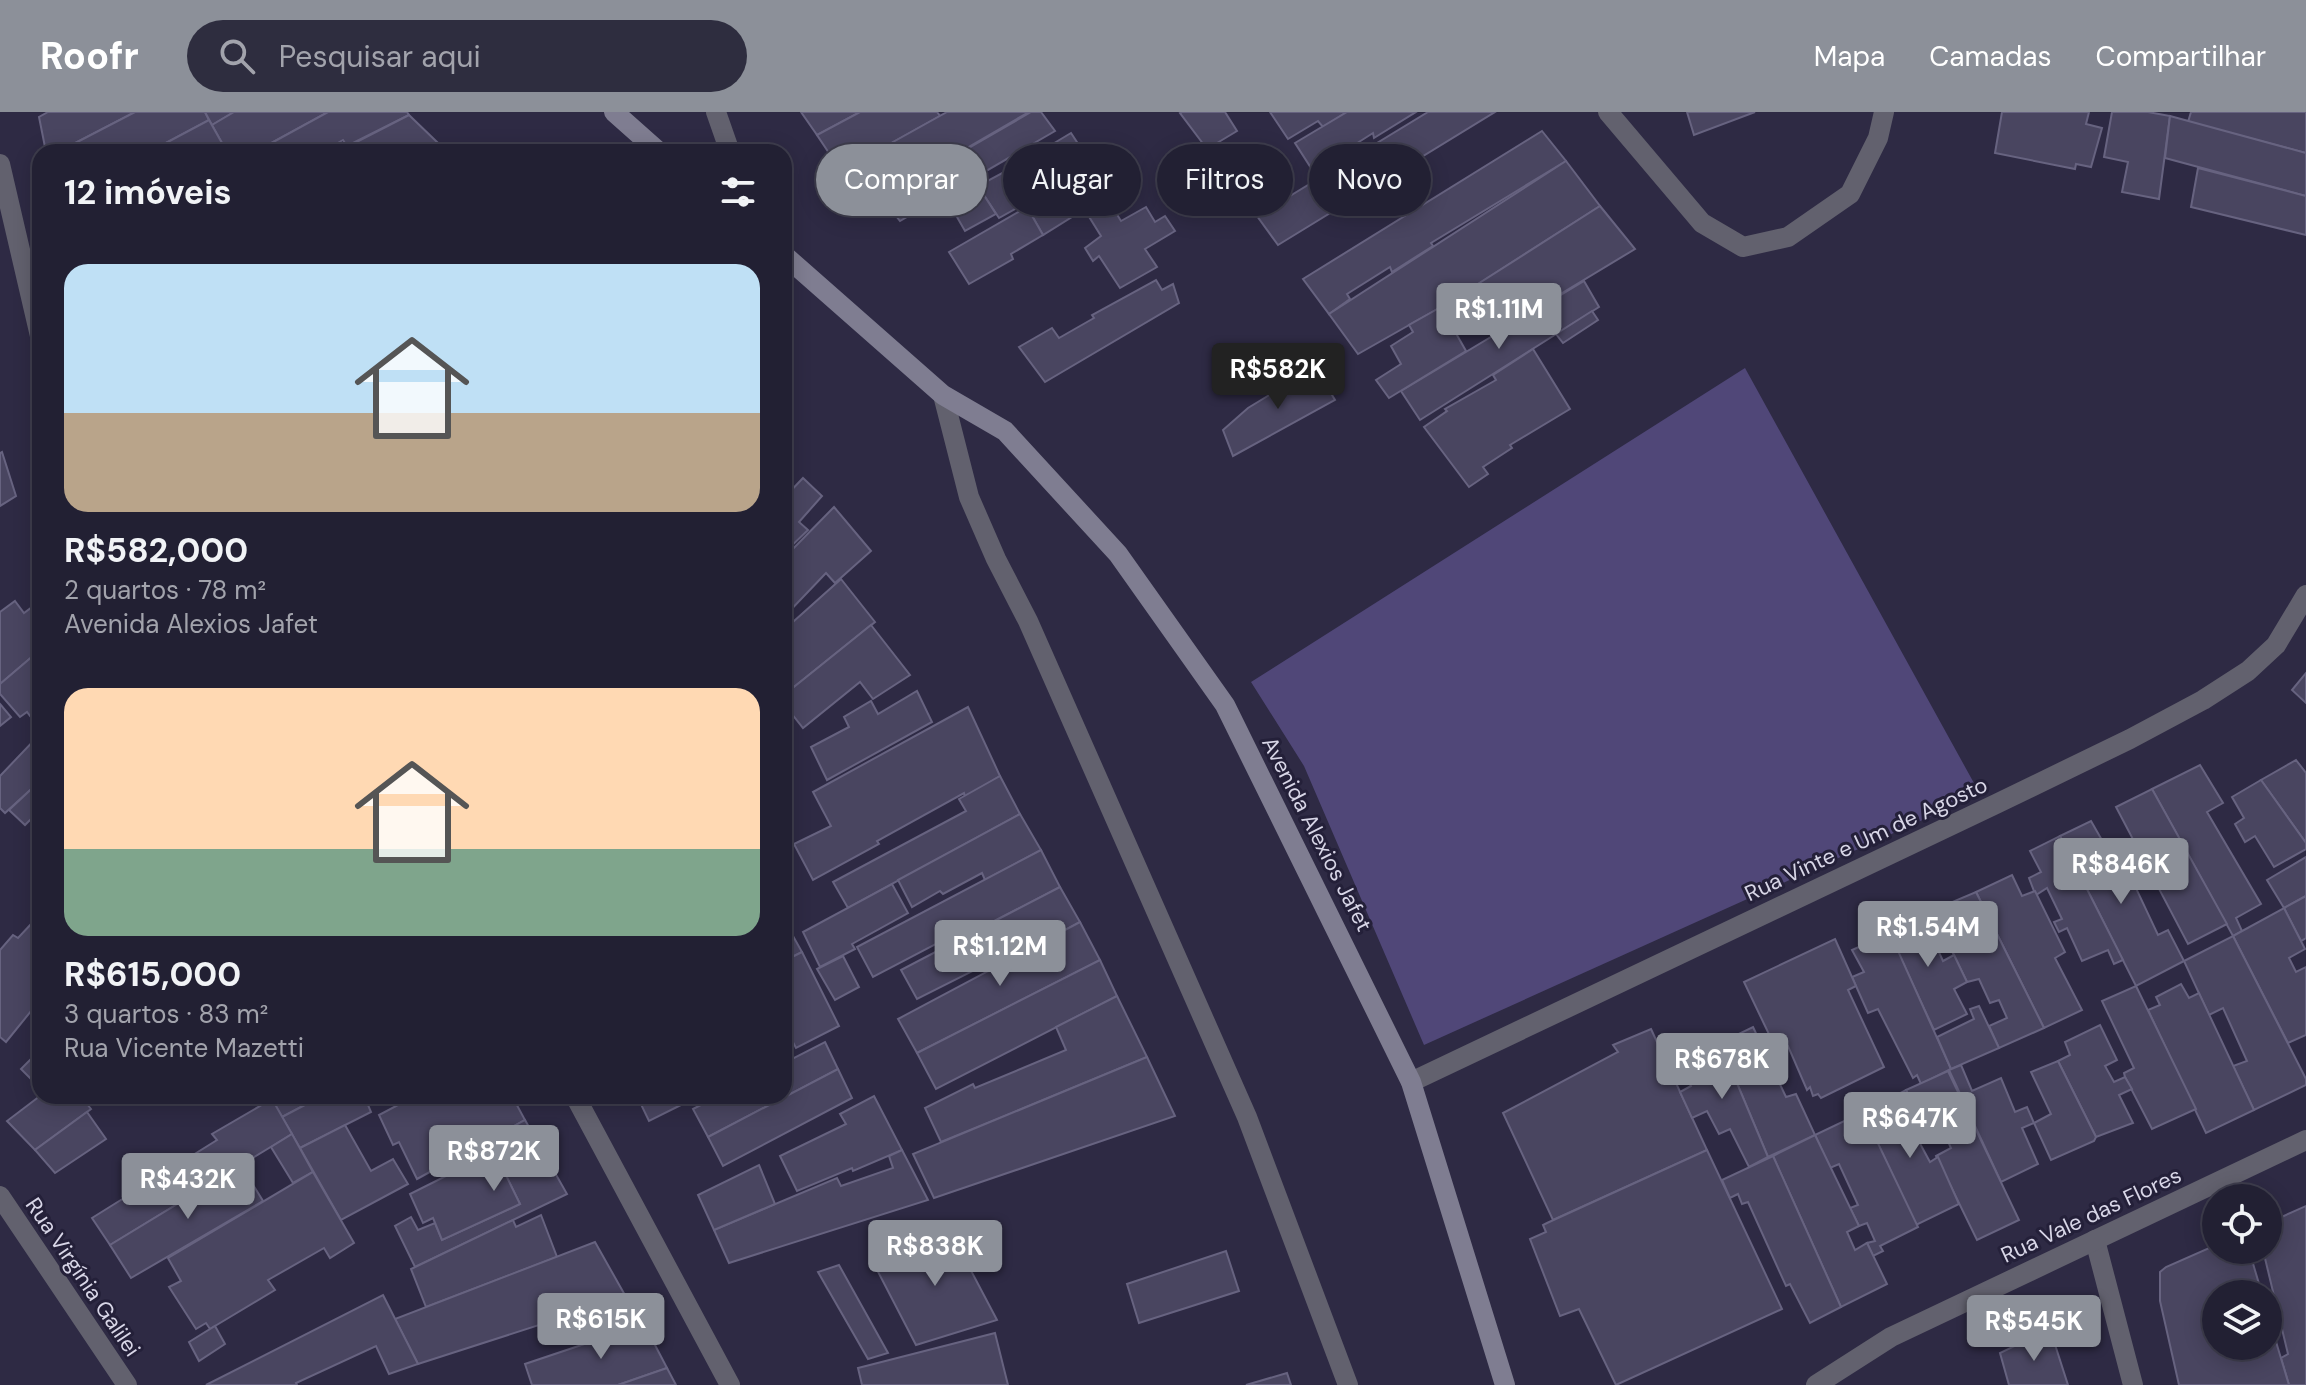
<!DOCTYPE html>
<html lang="pt">
<meta charset="utf-8">
<style>
:root{--surface:#222033;--page:#2e2d3f;--text:#f1f3f6;--muted:#a2a3ac;--line:#3f3e4e;--accent:#8c9099}
body{margin:0;font-family:"DM Sans",sans-serif;background:var(--page);color:var(--text);height:100vh;display:flex;flex-direction:column;font-size:30px;white-space:nowrap}
*{box-sizing:border-box;margin:0}
p{font-size:26px;color:var(--muted)}
.icon{flex:none;width:44px;height:44px;fill:none;stroke:currentColor;stroke-width:2;stroke-linecap:round;stroke-linejoin:round}
.map{position:relative;flex:1;overflow:hidden}
.details{position:absolute;left:32px;top:32px;width:760px;height:960px;display:flex;flex-direction:column;background:var(--surface);border-radius:24px;box-shadow:0 4px 20px #0003,0 0 0 2px var(--line)}
.details>*{flex:none}
.top-card{position:absolute;left:816px;top:32px;width:760px;height:72px;display:flex;gap:16px}
.fabs{position:absolute;left:2202px;top:1072px;display:grid;gap:16px}
.fabs a{display:grid;place-items:center;width:80px;height:80px;border-radius:50%;background:var(--surface);box-shadow:0 4px 20px #0003,0 0 0 2px var(--line);font-size:40px}
.price{position:absolute;translate:-50% -68px;padding:0 18px;border-radius:8px;background:var(--accent);color:#fff;font-size:26px;line-height:52px;filter:drop-shadow(0 2px 4px #0008)}
.price::after{content:'';position:absolute;left:50%;top:48px;width:24px;height:18px;margin-left:-12px;background:inherit;clip-path:polygon(0 0,100% 0,50% 100%)}
.price.on{background:#222;color:#fff}
ul{padding:0;list-style:none}
li{display:grid;align-content:center;gap:16px;height:424px;padding:0 32px}
li span{display:grid;place-items:center;height:248px;border-radius:24px;color:#555}
li>.icon{margin-inline-start:auto}
span .icon{width:144px;height:144px;fill:#fffc;stroke-width:1}
li b{font-size:34px}
h2{display:flex;justify-content:space-between;align-items:center;height:96px;padding:0 32px;font-size:34px}
.tag{padding:0 28px;border-radius:36px;background:var(--surface);box-shadow:0 4px 20px #0003,0 0 0 2px var(--line);font-size:28px;line-height:72px}
.tag.on{background:var(--accent);color:#fff}
header{display:flex;align-items:center;gap:48px;box-sizing:border-box;height:112px;padding:0 40px;background:var(--accent);color:#fff}
header strong{font-size:38px}
nav{display:flex;gap:44px;margin-inline-start:auto;font-size:28px}
.search{width:560px;height:72px;background:var(--page);display:flex;align-items:center;gap:20px;box-sizing:border-box;padding:0 28px;border-radius:44px;color:var(--muted);font-size:30px}
.map>svg:first-child{display:block}
.green{fill:#504778}
.building{fill:#494560;stroke:#676380;stroke-width:2}
.lines{fill:none;stroke-linecap:round;stroke-linejoin:round}
.street{stroke:#62616e;stroke-width:20}
.secondary{stroke:#7f7d91;stroke-width:20}
.labels{text-anchor:middle;dominant-baseline:central;stroke-width:6;stroke-linejoin:round;paint-order:stroke}
.street-label{font-size:22px;fill:#d8d6e7;stroke:#242039}
</style>
<header>
<strong>Roofr</strong>
<div class="search"><svg class="icon" aria-label="search" viewBox="0 0 24 24"><circle cx="10" cy="10" r="6"/><path d="M15 15l6 6"/></svg>Pesquisar aqui</div>
<nav><a>Mapa</a><a>Camadas</a><a>Compartilhar</a></nav>
</header>
<div class="map">
<svg width="2306" height="1273" viewBox="0 0 2306 1273">
<rect width="100%" height="100%" fill="#2e2a44"/>
<polygon class="green" points="1745,256 1980,682 1424,933 1304,654 1251,570"/>
<g class="building">
<polygon points="48,0 135,0 58,40 46,40 39,5"/>
<polygon points="135,0 205,0 209,8 149,40 58,40"/>
<polygon points="205,0 234,0 212,13"/>
<polygon points="234,0 328,0 255,40 227,40 212,13"/>
<polygon points="328,0 407,0 409,3 347,34 343,28 322,40 255,40"/>
<polygon points="801,0 860,0 817,23"/>
<polygon points="860,0 937,0 940,4 841,59 817,23"/>
<polygon points="947,0 1029,0 865,95 841,59"/>
<polygon points="1031,0 1041,0 1055,19 900,109 882,86"/>
<polygon points="1182,0 1225,0 1237,19 1207,37 1180,1"/>
<polygon points="1270,0 1347,0 1323,15 1318,9 1288,27"/>
<polygon points="1347,0 1416,0 1374,26 1373,21 1313,59 1295,31"/>
<polygon points="1428,0 1495,0 1278,133 1257,104"/>
<polygon points="1687,0 1755,0 1694,23"/>
<polygon points="2002,0 2089,0 2086,12 2102,16 2091,55 2076,52 2075,57 1995,41"/>
<polygon points="2112,0 2148,0 2170,4 2159,87 2122,80 2128,50 2104,45"/>
<polygon points="2191,0 2306,0 2306,41 2188,10"/>
<polygon points="409,3 439,32 428,40 337,40"/>
<polygon points="2170,4 2306,41 2306,84 2165,46"/>
<polygon points="209,8 227,40 149,40"/>
<polygon points="1542,19 1566,49 1431,131 1433,134 1392,160 1390,155 1347,182 1350,187 1329,202 1303,167"/>
<polygon points="1071,21 1090,50 1069,61 1051,33"/>
<polygon points="1051,33 1069,61 1048,73 1030,45"/>
<polygon points="1030,45 1048,73 1022,88 1004,60"/>
<polygon points="1099,49 1121,84 1091,101 1070,67"/>
<polygon points="1566,49 1600,94 1455,187 1358,242 1329,202"/>
<polygon points="2198,56 2306,84 2306,123 2191,95"/>
<polygon points="1004,60 1024,92 999,106 978,74"/>
<polygon points="1072,70 1088,95 1043,123 1027,95"/>
<polygon points="978,74 996,102 965,119 949,91"/>
<polygon points="1110,91 1121,109 1146,95 1155,110 1165,104 1175,119 1145,137 1157,155 1120,176 1099,144 1093,149 1085,136 1101,124 1088,103"/>
<polygon points="1600,94 1635,137 1534,198 1523,185 1479,212 1459,184"/>
<polygon points="1027,95 1043,123 1011,142 1013,147 969,172 949,140"/>
<polygon points="1156,168 1162,178 1173,172 1179,191 1045,270 1019,235 1052,216 1059,226 1094,206 1092,203"/>
<polygon points="1584,169 1599,195 1420,308 1401,279"/>
<polygon points="1441,195 1466,239 1389,286 1376,268 1401,252 1391,234 1413,220 1409,213"/>
<polygon points="1592,199 1598,208 1563,231 1556,222"/>
<polygon points="1533,237 1570,297 1510,333 1512,336 1483,355 1488,362 1469,375 1424,315 1447,299 1445,297 1496,268 1493,263"/>
<polygon points="1315,255 1335,288 1233,344 1223,318 1248,296"/>
<polygon points="2,340 16,384 0,394 0,341"/>
<polygon points="803,366 822,384 799,410 808,418 784,441 784,386"/>
<polygon points="834,395 871,439 835,471 826,461 784,505 784,446"/>
<polygon points="841,467 875,510 784,583 784,518"/>
<polygon points="15,489 24,501 40,489 40,538 0,572 0,500"/>
<polygon points="871,513 910,563 873,587 860,570 803,616 784,592 784,583"/>
<polygon points="40,538 40,597 30,604 27,600 20,605 0,582 0,572"/>
<polygon points="2306,561 2306,591 2292,578"/>
<polygon points="917,579 932,610 827,668 811,635 849,615 844,605 871,589 878,602"/>
<polygon points="0,592 11,605 0,614"/>
<polygon points="968,595 1000,664 965,685 964,681 877,729 879,732 813,768 794,732 831,714 813,680"/>
<polygon points="40,622 40,669 5,701 0,696 0,664"/>
<polygon points="2296,648 2306,661 2306,731 2261,668"/>
<polygon points="2200,653 2223,691 2207,700 2261,792 2236,806 2242,819 2233,824 2152,677"/>
<polygon points="1000,664 1020,702 848,796 833,770 966,699 959,687"/>
<polygon points="2261,668 2306,731 2306,737 2274,755 2255,724 2245,730 2235,712 2244,706 2232,685"/>
<polygon points="40,669 40,718 39,719 30,708 25,713 9,698"/>
<polygon points="2152,677 2227,812 2188,832 2116,695"/>
<polygon points="1020,702 1041,738 985,768 982,761 943,782 940,779 912,795 898,768"/>
<polygon points="2091,709 2111,744 2119,740 2158,823 2168,818 2184,849 2136,874 2060,724"/>
<polygon points="2060,724 2123,848 2114,852 2108,838 2082,849 2067,816 2059,820 2054,810 2062,807 2047,776 2036,783 2034,779 2029,766 2041,760 2030,739"/>
<polygon points="1041,738 1060,775 973,820 970,814 873,865 857,835"/>
<polygon points="2306,745 2306,784 2284,796 2267,768"/>
<polygon points="2012,763 2022,784 2035,779 2065,840 2055,846 2082,898 2044,916 1976,780"/>
<polygon points="892,772 908,801 852,832 855,837 820,855 803,820"/>
<polygon points="1060,775 1080,810 1035,834 1032,829 917,887 901,858"/>
<polygon points="1976,780 2044,916 1999,936 1989,914 2007,906 1999,888 1990,891 1979,867 1967,870 1949,833 1960,829 1943,794"/>
<polygon points="2306,784 2306,826 2301,829 2284,796"/>
<polygon points="2284,796 2305,837 2289,846 2296,860 2306,855 2306,923 2288,931 2233,824"/>
<polygon points="1919,797 1943,849 1954,843 1967,870 1954,877 1967,902 1934,918 1885,812"/>
<polygon points="784,808 802,840 784,849"/>
<polygon points="33,810 40,816 40,888 6,930 0,925 0,838 13,823 18,826"/>
<polygon points="1080,810 1100,848 917,941 898,907"/>
<polygon points="1890,821 1951,957 1921,972 1917,963 1913,966 1878,897 1868,901 1852,865 1864,860 1852,838"/>
<polygon points="2233,824 2306,967 2306,973 2254,998 2233,954 2247,949 2223,896 2209,903 2184,849"/>
<polygon points="1835,827 1856,874 1848,878 1884,955 1821,986 1818,982 1813,984 1810,975 1807,978 1788,934 1777,939 1744,870"/>
<polygon points="802,840 839,914 796,936 784,913 784,849"/>
<polygon points="843,844 859,875 835,888 817,857"/>
<polygon points="1100,848 1117,884 936,977 917,941"/>
<polygon points="2181,872 2189,886 2199,881 2254,998 2206,1021 2148,898 2160,893 2156,885"/>
<polygon points="2136,874 2196,997 2152,1017 2125,965 2124,961 2134,956 2102,889"/>
<polygon points="1117,884 1147,945 941,1030 925,996 973,972 975,976 1066,938 1056,915"/>
<polygon points="1979,894 1999,936 1951,957 1937,925 1974,907 1970,897"/>
<polygon points="2100,913 2117,948 2105,954 2114,970 2125,965 2132,977 2119,983 2133,1011 2096,1025 2058,949 2070,943 2065,930"/>
<polygon points="1753,915 1786,985 1796,982 1815,1023 1768,1045 1720,931"/>
<polygon points="1651,917 1707,1038 1553,1108 1503,1001 1618,940 1613,933"/>
<polygon points="825,930 838,957 708,1025 693,997 718,984 784,984 784,951"/>
<polygon points="1721,933 1768,1045 1749,1055 1730,1017 1719,1022 1707,999 1692,1006 1680,980 1691,974 1681,952"/>
<polygon points="40,938 40,972 38,974 21,957"/>
<polygon points="1147,945 1175,1004 934,1086 913,1042"/>
<polygon points="2058,949 2096,1025 2094,1029 2051,1048 2034,1011 2051,1002 2031,960"/>
<polygon points="1961,953 1972,979 2001,966 2015,1000 2027,995 2034,1011 2022,1016 2038,1052 2001,1070 1949,958"/>
<polygon points="838,957 852,986 723,1054 708,1025"/>
<polygon points="1948,959 2019,1108 1977,1128 1936,1044 1951,1036 1934,999 1919,1007 1906,978"/>
<polygon points="1906,978 1915,997 1904,1002 1930,1050 1938,1045 1959,1092 1916,1113 1863,1000"/>
<polygon points="40,984 98,984 87,992 91,997 35,1038 7,1009"/>
<polygon points="270,984 322,984 282,1005"/>
<polygon points="322,984 385,984 368,993 371,1000 300,1036 282,1005"/>
<polygon points="415,984 512,984 525,1008 417,1067 399,1030 393,1033 379,1003"/>
<polygon points="637,984 699,984 649,1009"/>
<polygon points="874,984 902,1038 853,1059 852,1056 797,1079 780,1044 846,1012 840,1002"/>
<polygon points="272,987 292,1022 110,1133 92,1106 217,1028 212,1022"/>
<polygon points="87,1000 106,1027 55,1061 35,1038"/>
<polygon points="1863,1000 1918,1115 1880,1134 1883,1139 1873,1144 1867,1131 1875,1129 1867,1111 1859,1114 1850,1096 1858,1093 1839,1052 1830,1056 1815,1023"/>
<polygon points="525,1008 567,1082 415,1155 395,1114 411,1105 418,1118 435,1111 442,1128 520,1092 495,1041 476,1050 471,1038"/>
<polygon points="345,1013 371,1059 393,1047 408,1072 341,1108 300,1036"/>
<polygon points="292,1022 313,1060 293,1071 271,1035"/>
<polygon points="1815,1023 1859,1114 1847,1120 1855,1138 1867,1131 1887,1172 1841,1195 1773,1044"/>
<polygon points="471,1038 476,1050 495,1041 520,1092 442,1128 433,1106 423,1111 410,1082 460,1057 455,1046"/>
<polygon points="902,1038 928,1088 729,1151 714,1118 837,1066 841,1074 893,1056 889,1044"/>
<polygon points="1707,1038 1782,1197 1616,1273 1579,1197 1560,1204 1530,1127 1546,1120 1543,1113 1547,1111"/>
<polygon points="1773,1044 1841,1195 1810,1211 1790,1172 1786,1174 1748,1090 1742,1092 1738,1082 1730,1086 1722,1068"/>
<polygon points="245,1051 253,1065 250,1068 263,1089 131,1166 110,1133"/>
<polygon points="759,1053 775,1092 714,1118 698,1083"/>
<polygon points="313,1060 354,1131 330,1146 324,1136 268,1168 275,1178 210,1217 206,1211 196,1217 169,1175 181,1169 168,1146"/>
<polygon points="2306,1094 2306,1273 2289,1273 2281,1246 2288,1242 2263,1138 2268,1138 2268,1111"/>
<polygon points="541,1103 557,1145 426,1195 411,1157 513,1108 516,1115"/>
<polygon points="948,1115 997,1208 916,1233 874,1152 909,1140 905,1130"/>
<polygon points="595,1130 626,1185 418,1252 395,1207"/>
<polygon points="2216,1133 2216,1138 2249,1138 2262,1182 2216,1182 2216,1234 2268,1234 2268,1203 2289,1273 2179,1273 2160,1189 2160,1160 2166,1155"/>
<polygon points="1226,1139 1239,1179 1139,1211 1127,1172"/>
<polygon points="839,1153 888,1241 868,1247 818,1160"/>
<polygon points="383,1183 418,1252 389,1262 376,1234 296,1271 297,1273 206,1273"/>
<polygon points="644,1212 667,1256 618,1273 532,1273 525,1252"/>
<polygon points="215,1214 225,1232 199,1249 189,1230"/>
<polygon points="2050,1217 2068,1273 2009,1273 2000,1241"/>
<polygon points="995,1221 1008,1273 862,1273 858,1256"/>
<polygon points="667,1256 676,1273 618,1273"/>
<polygon points="1287,1261 1291,1273 1246,1273"/>
</g>
<g class="lines">
<g class="street">
<polyline points="716,0 730,40"/>
<polyline points="1608,0 1702,111 1743,135 1788,125 1850,82 1878,26 1884,0"/>
<polyline points="0,52 40,224"/>
<polyline points="943,283 969,385 996,447 1028,509 1247,1005 1348,1273"/>
<polyline points="1411,970 1996,692 2130,627 2203,588 2248,559 2276,533 2306,483"/>
<polyline points="575,984 730,1273"/>
<polyline points="0,1084 127,1273"/>
<polyline points="2095,1128 2133,1273"/>
<polyline points="1816,1273 1891,1225 2306,1028"/>
</g>
<g class="secondary">
<polyline points="614,0 659,40"/>
<polyline points="784,143 943,283 1005,319 1118,442 1225,593 1411,970 1505,1273"/>
</g>
</g>
<g class="labels">
<g class="street-label">
<text transform="translate(1317 722) rotate(63)">Avenida Alexios Jafet</text>
<text transform="translate(1866 727) rotate(-25)">Rua Vinte e Um de Agosto</text>
<text transform="translate(2091 1103) rotate(-25)">Rua Vale das Flores</text>
<text transform="translate(83 1165) rotate(56)">Rua Virgínia Galilei</text>
</g>
</g>
</svg>
<div class="fabs">
<a><svg class="icon" aria-label="locate" viewBox="0 0 24 24"><circle cx="12" cy="12" r="6"/><path d="M12 2v4M12 18v4M2 12h4M18 12h4"/></svg></a>
<a><svg class="icon" aria-label="layers" viewBox="0 0 24 24"><path d="M12 4l9 5-9 5-9-5zM3 14l9 5 9-5"/></svg></a>
</div>
<b class="price" style="left:1499px;top:239px">R$1.11M</b>
<b class="price on" style="left:1278px;top:299px">R$582K</b>
<b class="price" style="left:2121px;top:794px">R$846K</b>
<b class="price" style="left:1928px;top:857px">R$1.54M</b>
<b class="price" style="left:1000px;top:876px">R$1.12M</b>
<b class="price" style="left:1722px;top:989px">R$678K</b>
<b class="price" style="left:1910px;top:1048px">R$647K</b>
<b class="price" style="left:494px;top:1081px">R$872K</b>
<b class="price" style="left:188px;top:1109px">R$432K</b>
<b class="price" style="left:935px;top:1176px">R$838K</b>
<b class="price" style="left:601px;top:1249px">R$615K</b>
<b class="price" style="left:2034px;top:1251px">R$545K</b>
<div class="top-card">
<a class="tag on">Comprar</a>
<a class="tag">Alugar</a>
<a class="tag">Filtros</a>
<a class="tag">Novo</a>
</div>
<section class="details">
<h2>12 imóveis<svg class="icon" aria-label="filters" viewBox="0 0 24 24"><path d="M4 7h16M4 17h16"/><circle cx="9" cy="7" r="2"/><circle cx="15" cy="17" r="2"/></svg></h2>
<ul>
<li><span style="background:linear-gradient(#bfe0f5 60%,#b9a48a 0)"><svg class="icon" aria-label="home" viewBox="0 0 24 24"><path d="M3 11l9-7 9 7M6 9v11h12V9"/></svg></span><div><b>R$582,000</b><p>2 quartos · 78 m²</p><p>Avenida Alexios Jafet</p></div></li>
<li><span style="background:linear-gradient(#ffd9b3 65%,#7fa58c 0)"><svg class="icon" aria-label="home" viewBox="0 0 24 24"><path d="M3 11l9-7 9 7M6 9v11h12V9"/></svg></span><div><b>R$615,000</b><p>3 quartos · 83 m²</p><p>Rua Vicente Mazetti</p></div></li>
</ul>
</section>
</div>
